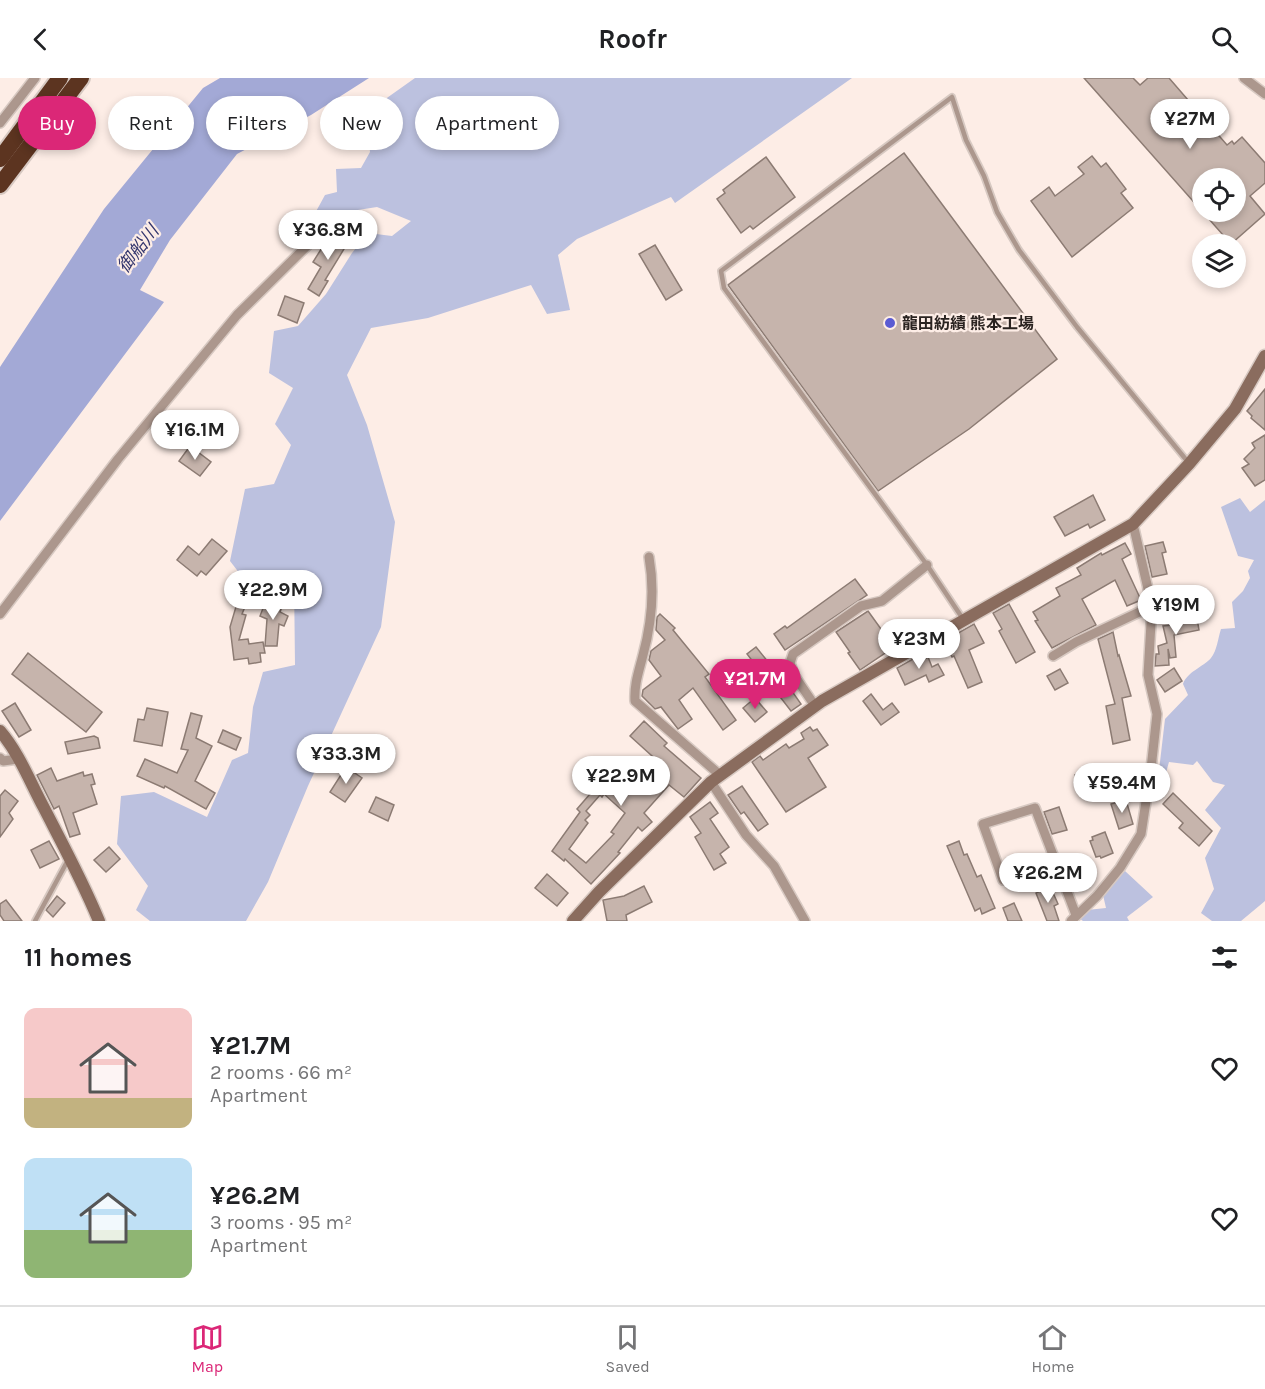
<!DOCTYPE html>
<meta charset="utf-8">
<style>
:root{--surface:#fff;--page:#f6f6f6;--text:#202124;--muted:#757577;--line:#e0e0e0;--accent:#db2777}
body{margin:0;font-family:Karla,"Noto Sans JP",sans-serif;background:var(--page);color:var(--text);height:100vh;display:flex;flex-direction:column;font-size:22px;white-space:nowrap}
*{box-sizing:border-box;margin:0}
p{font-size:20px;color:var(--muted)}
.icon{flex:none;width:33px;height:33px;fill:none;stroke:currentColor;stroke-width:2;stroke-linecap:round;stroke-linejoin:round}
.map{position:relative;height:843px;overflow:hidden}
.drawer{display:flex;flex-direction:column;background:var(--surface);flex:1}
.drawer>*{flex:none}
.top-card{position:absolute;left:18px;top:18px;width:600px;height:54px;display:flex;gap:12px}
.fabs{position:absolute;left:1192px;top:90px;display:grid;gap:12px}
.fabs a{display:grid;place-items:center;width:54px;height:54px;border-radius:50%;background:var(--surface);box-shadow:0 3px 9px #0003;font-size:30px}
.price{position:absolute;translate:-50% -51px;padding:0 14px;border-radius:21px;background:#fff;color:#222;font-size:20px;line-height:39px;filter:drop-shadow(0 2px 3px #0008)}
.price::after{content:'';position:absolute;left:50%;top:36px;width:18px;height:14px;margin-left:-9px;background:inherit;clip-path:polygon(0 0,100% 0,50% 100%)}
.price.selected{background:var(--accent);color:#fff}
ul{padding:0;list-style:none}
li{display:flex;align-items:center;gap:18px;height:150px;padding:0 24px}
li span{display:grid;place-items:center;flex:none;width:168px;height:120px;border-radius:12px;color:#555}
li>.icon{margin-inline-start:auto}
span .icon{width:72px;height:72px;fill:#fffc;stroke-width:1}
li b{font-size:26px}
h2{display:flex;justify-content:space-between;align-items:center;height:72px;padding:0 24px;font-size:26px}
.pill{padding:0 21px;border-radius:27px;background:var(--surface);box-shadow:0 3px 9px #0003;font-size:21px;line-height:54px}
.pill.selected{background:var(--accent);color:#fff}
header{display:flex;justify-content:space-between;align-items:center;height:78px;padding:0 24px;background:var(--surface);font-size:27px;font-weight:700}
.dock{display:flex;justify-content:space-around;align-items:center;height:84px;border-top:2px solid var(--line);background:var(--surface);font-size:16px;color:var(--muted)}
.dock a{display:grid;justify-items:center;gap:3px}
.dock .selected{color:var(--accent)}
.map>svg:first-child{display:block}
.green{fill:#bcc1df}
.water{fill:#a3a9d6}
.building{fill:#c6b4ac;stroke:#8c7b73;stroke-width:1.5;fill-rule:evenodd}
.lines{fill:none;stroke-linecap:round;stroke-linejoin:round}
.lane-casing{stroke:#d7c9c2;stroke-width:8}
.street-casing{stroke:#d7c9c2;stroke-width:12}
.secondary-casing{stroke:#d7c9c2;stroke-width:15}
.highway-casing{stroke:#d7c9c2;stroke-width:20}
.lane{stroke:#ac978d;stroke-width:4.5}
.street{stroke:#ac978d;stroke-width:9}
.secondary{stroke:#8a6c5e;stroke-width:12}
.highway{stroke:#5c3420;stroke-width:16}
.poi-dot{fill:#5b5bd3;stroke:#fdede6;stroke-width:2}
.labels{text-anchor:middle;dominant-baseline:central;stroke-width:4.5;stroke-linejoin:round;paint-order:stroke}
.poi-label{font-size:16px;font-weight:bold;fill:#2a2320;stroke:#fdede6;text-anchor:start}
.water-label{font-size:18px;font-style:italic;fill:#34366e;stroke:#fdede6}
</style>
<header><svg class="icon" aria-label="back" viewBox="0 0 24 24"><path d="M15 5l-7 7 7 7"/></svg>Roofr<svg class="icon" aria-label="search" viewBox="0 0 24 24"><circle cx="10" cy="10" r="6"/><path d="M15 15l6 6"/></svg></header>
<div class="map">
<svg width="1265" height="843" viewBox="0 0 1265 843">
<rect width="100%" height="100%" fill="#fdede6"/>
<g class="green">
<polygon points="415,0 852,0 675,125 671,119 577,161 558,177 570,232 547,236 531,207 428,240 371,250 347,297 367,347 395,444 381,549 308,708 268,804 246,843 150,843 136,832 148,808 117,766 121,718 154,714 207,739 232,682 248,675 253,629 263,594 295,587 294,501 273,503 240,496 230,483 245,411 274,406 291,367 275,346 293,310 269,295 274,253 298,248 326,216 352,175 368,155 392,158 411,143 377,129 313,139 325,117 337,114 336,91 361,90 370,74 368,57 384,22"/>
<path d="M1240,420L1250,434L1265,422V823L1241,843H1212L1201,835L1214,811L1205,780L1221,750L1205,732L1225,707L1213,704L1197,683L1193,687L1169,684L1165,698L1158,701L1165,641L1188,617L1183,606C1187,594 1203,589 1211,580C1217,573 1218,560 1221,551L1235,550L1232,524L1243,513L1250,500L1248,493L1254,482L1238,478L1221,429Z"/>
<polygon points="1125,793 1153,819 1127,839 1129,843 1083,843 1079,840 1087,832 1106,830 1103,817"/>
</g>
<polygon class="water" points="220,0 369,0 311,37 237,76 170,162 140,212 164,224 0,443 0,289 104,131 203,10"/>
<g class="building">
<path d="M1084,0H1133L1140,7L1148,0H1169L1227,67L1232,63L1234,66L1242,59L1265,85V105L1250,118L1265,136L1231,166ZM1203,100H1236V134H1203Z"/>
<polygon points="904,75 1057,281 969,351 878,413 728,207"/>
<polygon points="1092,78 1101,89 1106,85 1126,111 1121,115 1133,130 1072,179 1031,123 1049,109 1055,118 1084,96 1078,89"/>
<polygon points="766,79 795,119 753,151 750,148 741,155 717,121 725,115 723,112"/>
<polygon points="337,152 349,156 344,171 325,202 328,203 319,218 308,211 321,189 313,184 325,165 331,169"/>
<polygon points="655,167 682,212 666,222 639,176"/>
<polygon points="285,218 304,225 297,245 278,237"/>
<polygon points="1265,311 1265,352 1251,340 1252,338 1247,333"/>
<polygon points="1265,357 1265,402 1255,408 1242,390 1249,386 1244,381 1255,370 1252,365"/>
<polygon points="190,368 211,384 200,398 179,383"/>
<polygon points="1093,417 1105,442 1090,450 1088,446 1065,458 1054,439"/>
<polygon points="212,461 227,473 206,497 201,493 197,498 177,482 188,468 199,477"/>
<polygon points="1163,464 1166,474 1162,475 1167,496 1152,499 1145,468"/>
<polygon points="1125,465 1131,476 1122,481 1141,522 1127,528 1115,502 1082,521 1096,547 1052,570 1035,543 1038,542 1033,534 1060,518 1056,510 1081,497 1077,490 1101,475 1102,477"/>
<polygon points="855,501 867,517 785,572 774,556 785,548 787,550"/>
<polygon points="244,502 254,507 242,536 246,537 239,562 248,561 249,566 263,564 265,575 260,575 261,584 249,586 248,580 234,582 230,549 238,522 236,522"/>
<polygon points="267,520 283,526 280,534 288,538 284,548 279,546 277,568 265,568 267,541 260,538"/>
<polygon points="1009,526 1035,574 1016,585 999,553 1002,551 993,535"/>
<polygon points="1193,531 1194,535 1196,535 1199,552 1174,557 1176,579 1170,580 1168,571 1169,587 1155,588 1156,576 1159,576 1158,568 1167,565 1163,548 1181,546 1181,533"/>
<polygon points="868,533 894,569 860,592 848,575 850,574 836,554"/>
<polygon points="660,536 675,550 673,552 709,596 705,599 736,642 723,652 693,610 679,622 692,641 678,651 661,629 655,631 642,618 643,612 661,598 649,582 651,573 665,562 656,552 657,539"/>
<polygon points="974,546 984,565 969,572 982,604 968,610 954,578 952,579 944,563"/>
<polygon points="1113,554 1118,578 1119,577 1131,618 1122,620 1130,662 1113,666 1106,628 1115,626 1098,561"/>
<polygon points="756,569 773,590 775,589 801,626 791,633 747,576"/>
<polygon points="28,575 102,634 86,654 12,596"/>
<polygon points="920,577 922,582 928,579 932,589 938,586 944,597 929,604 926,597 905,607 897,590"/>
<polygon points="1174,590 1182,603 1165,614 1157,602"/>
<polygon points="1060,591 1068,605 1055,612 1047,598"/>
<polygon points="871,616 883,632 892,625 899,634 881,647 863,623"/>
<polygon points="755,620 767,634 755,644 743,630"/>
<polygon points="15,625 31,652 19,659 2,633"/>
<polygon points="147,630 168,634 162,668 134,663 138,641 144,642"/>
<polygon points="191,635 202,638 196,660 212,668 195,703 215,715 206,731 165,708 164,710 137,698 145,681 177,695 188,672 181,671"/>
<path d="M644,643L667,665L664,668L701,700L684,719L669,707L644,735L652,744L642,753L638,749L618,774L620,775L591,806L565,781L564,783L552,773L580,734L577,731L590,716L585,713L595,694L613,703L629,684L650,700L662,687L630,658ZM604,716L625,735L611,754L614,756L586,785L569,771L588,745L585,742L590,737L586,733L600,717L602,719Z"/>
<polygon points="810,649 813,653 817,651 828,667 808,680 826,709 786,734 752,684 760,678 763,682 786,666 789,670 804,661 801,655"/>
<polygon points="223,652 241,660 236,672 218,664"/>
<polygon points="94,658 98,660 100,670 68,676 65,664"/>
<polygon points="346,689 362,700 345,724 330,714"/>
<polygon points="51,690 57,703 83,694 84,698 92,696 95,706 91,707 97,726 73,735 80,756 70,759 59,728 54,731 37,697"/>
<polygon points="1091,691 1098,714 1084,720 1075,697"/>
<polygon points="742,708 768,746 758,753 744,734 741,736 728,717"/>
<polygon points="5,712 18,723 9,735 13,741 0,759 0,718"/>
<polygon points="1173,715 1212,753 1199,768 1179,750 1183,745 1163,726"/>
<polygon points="376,719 394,727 388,743 369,734"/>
<polygon points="1126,722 1133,746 1119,751 1111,726"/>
<polygon points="710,724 718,735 710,741 729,769 720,776 726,785 714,792 695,759 701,755 690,739"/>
<polygon points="1059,729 1067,752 1052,756 1044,734"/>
<polygon points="1105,754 1113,775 1101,780 1100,778 1096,779 1090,763 1093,762 1092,759"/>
<polygon points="49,763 59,781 40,790 31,772"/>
<polygon points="959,763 964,777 967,776 977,799 981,797 995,830 982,836 980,830 975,833 947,768"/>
<polygon points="109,769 120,781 106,794 94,782"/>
<polygon points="547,796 568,815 557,828 535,810"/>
<polygon points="644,808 652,824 626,837 627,843 607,843 603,822 624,818"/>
<polygon points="1050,808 1058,826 1054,828 1059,843 1047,843 1036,815"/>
<polygon points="57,818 65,825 53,839 46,832"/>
<polygon points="6,822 22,843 4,843 0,837 0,826"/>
<polygon points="1014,825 1022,843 1008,843 1003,830"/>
</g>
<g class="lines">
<defs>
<g id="lane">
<polyline points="963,541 927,487 724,210 721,193 952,19 966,62 984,98 997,134 1019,172 1077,249 1188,384"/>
<polyline points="35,843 68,782"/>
</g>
<g id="street">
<polyline points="1244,0 1265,16"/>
<polyline points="0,45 35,0"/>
<path d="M649,479C655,513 652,544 643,577C639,593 634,606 635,623L720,697"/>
<polyline points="0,536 118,381 237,237 321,154"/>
<polyline points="1053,578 1076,564 1152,528"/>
<polyline points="815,628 794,597 790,585 793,576 861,528 882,523 927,487"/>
<polyline points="0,680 3,683 18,681"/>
<polyline points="711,704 746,757 774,788 805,843"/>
<polyline points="1003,802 983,746 1035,730 1076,837"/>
<polyline points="1071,843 1097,818 1120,790 1141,756 1151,691 1157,636 1148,597 1152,528 1133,446"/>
</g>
<g id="secondary">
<path d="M0,653C19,675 30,704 44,730C63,767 83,804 99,843"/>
<polyline points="573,843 599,814 711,704 822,623 1133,446 1189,386 1235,331 1265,278"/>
</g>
<g id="highway">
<polyline points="0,81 60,0"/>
<polyline points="0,107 81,0"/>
</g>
</defs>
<use href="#lane" class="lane-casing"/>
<use href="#street" class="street-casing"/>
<use href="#secondary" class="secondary-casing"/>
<use href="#highway" class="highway-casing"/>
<use href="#lane" class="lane"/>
<use href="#street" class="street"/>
<use href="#secondary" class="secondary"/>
<use href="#highway" class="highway"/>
</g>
<circle class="poi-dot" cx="890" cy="245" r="6"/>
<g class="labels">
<g class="poi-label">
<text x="902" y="245">龍田紡績 熊本工場</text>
</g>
<g class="water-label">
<text transform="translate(138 171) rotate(-52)">御船川</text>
</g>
</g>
</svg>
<div class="fabs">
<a><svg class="icon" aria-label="locate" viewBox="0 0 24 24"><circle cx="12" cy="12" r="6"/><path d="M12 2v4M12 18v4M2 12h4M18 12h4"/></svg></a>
<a><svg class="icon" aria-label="layers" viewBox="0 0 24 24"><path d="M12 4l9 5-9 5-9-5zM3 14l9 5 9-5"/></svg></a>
</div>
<b class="price" style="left:1190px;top:72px">¥27M</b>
<b class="price" style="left:328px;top:183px">¥36.8M</b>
<b class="price" style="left:195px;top:383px">¥16.1M</b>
<b class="price" style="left:273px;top:543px">¥22.9M</b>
<b class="price" style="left:1176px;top:558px">¥19M</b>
<b class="price" style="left:919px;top:592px">¥23M</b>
<b class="price selected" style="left:755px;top:632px">¥21.7M</b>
<b class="price" style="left:346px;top:707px">¥33.3M</b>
<b class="price" style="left:621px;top:729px">¥22.9M</b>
<b class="price" style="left:1122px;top:736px">¥59.4M</b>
<b class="price" style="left:1048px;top:826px">¥26.2M</b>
<div class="top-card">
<a class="pill selected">Buy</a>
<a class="pill">Rent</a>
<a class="pill">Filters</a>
<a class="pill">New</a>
<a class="pill">Apartment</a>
</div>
</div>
<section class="drawer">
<h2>11 homes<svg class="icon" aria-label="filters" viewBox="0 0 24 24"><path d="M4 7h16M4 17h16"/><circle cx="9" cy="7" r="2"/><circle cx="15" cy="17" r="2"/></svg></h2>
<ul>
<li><span style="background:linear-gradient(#f6c9c9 75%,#c2b280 0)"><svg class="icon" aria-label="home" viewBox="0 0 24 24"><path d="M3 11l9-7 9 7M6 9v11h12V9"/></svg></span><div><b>¥21.7M</b><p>2 rooms · 66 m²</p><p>Apartment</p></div><svg class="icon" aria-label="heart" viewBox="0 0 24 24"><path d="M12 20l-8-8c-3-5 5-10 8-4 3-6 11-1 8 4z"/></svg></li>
<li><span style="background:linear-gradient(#bfe0f5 60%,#8fb573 0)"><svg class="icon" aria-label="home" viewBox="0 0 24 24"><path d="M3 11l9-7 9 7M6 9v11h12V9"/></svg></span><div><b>¥26.2M</b><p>3 rooms · 95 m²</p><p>Apartment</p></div><svg class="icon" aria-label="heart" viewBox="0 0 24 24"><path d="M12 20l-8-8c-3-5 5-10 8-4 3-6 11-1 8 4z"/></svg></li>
</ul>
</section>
<nav class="dock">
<a class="selected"><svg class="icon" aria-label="map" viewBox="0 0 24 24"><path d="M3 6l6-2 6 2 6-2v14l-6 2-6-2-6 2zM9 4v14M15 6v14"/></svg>Map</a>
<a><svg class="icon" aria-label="saved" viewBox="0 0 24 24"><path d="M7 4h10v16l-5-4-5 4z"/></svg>Saved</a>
<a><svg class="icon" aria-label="home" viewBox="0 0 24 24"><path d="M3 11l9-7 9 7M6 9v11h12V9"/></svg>Home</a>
</nav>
